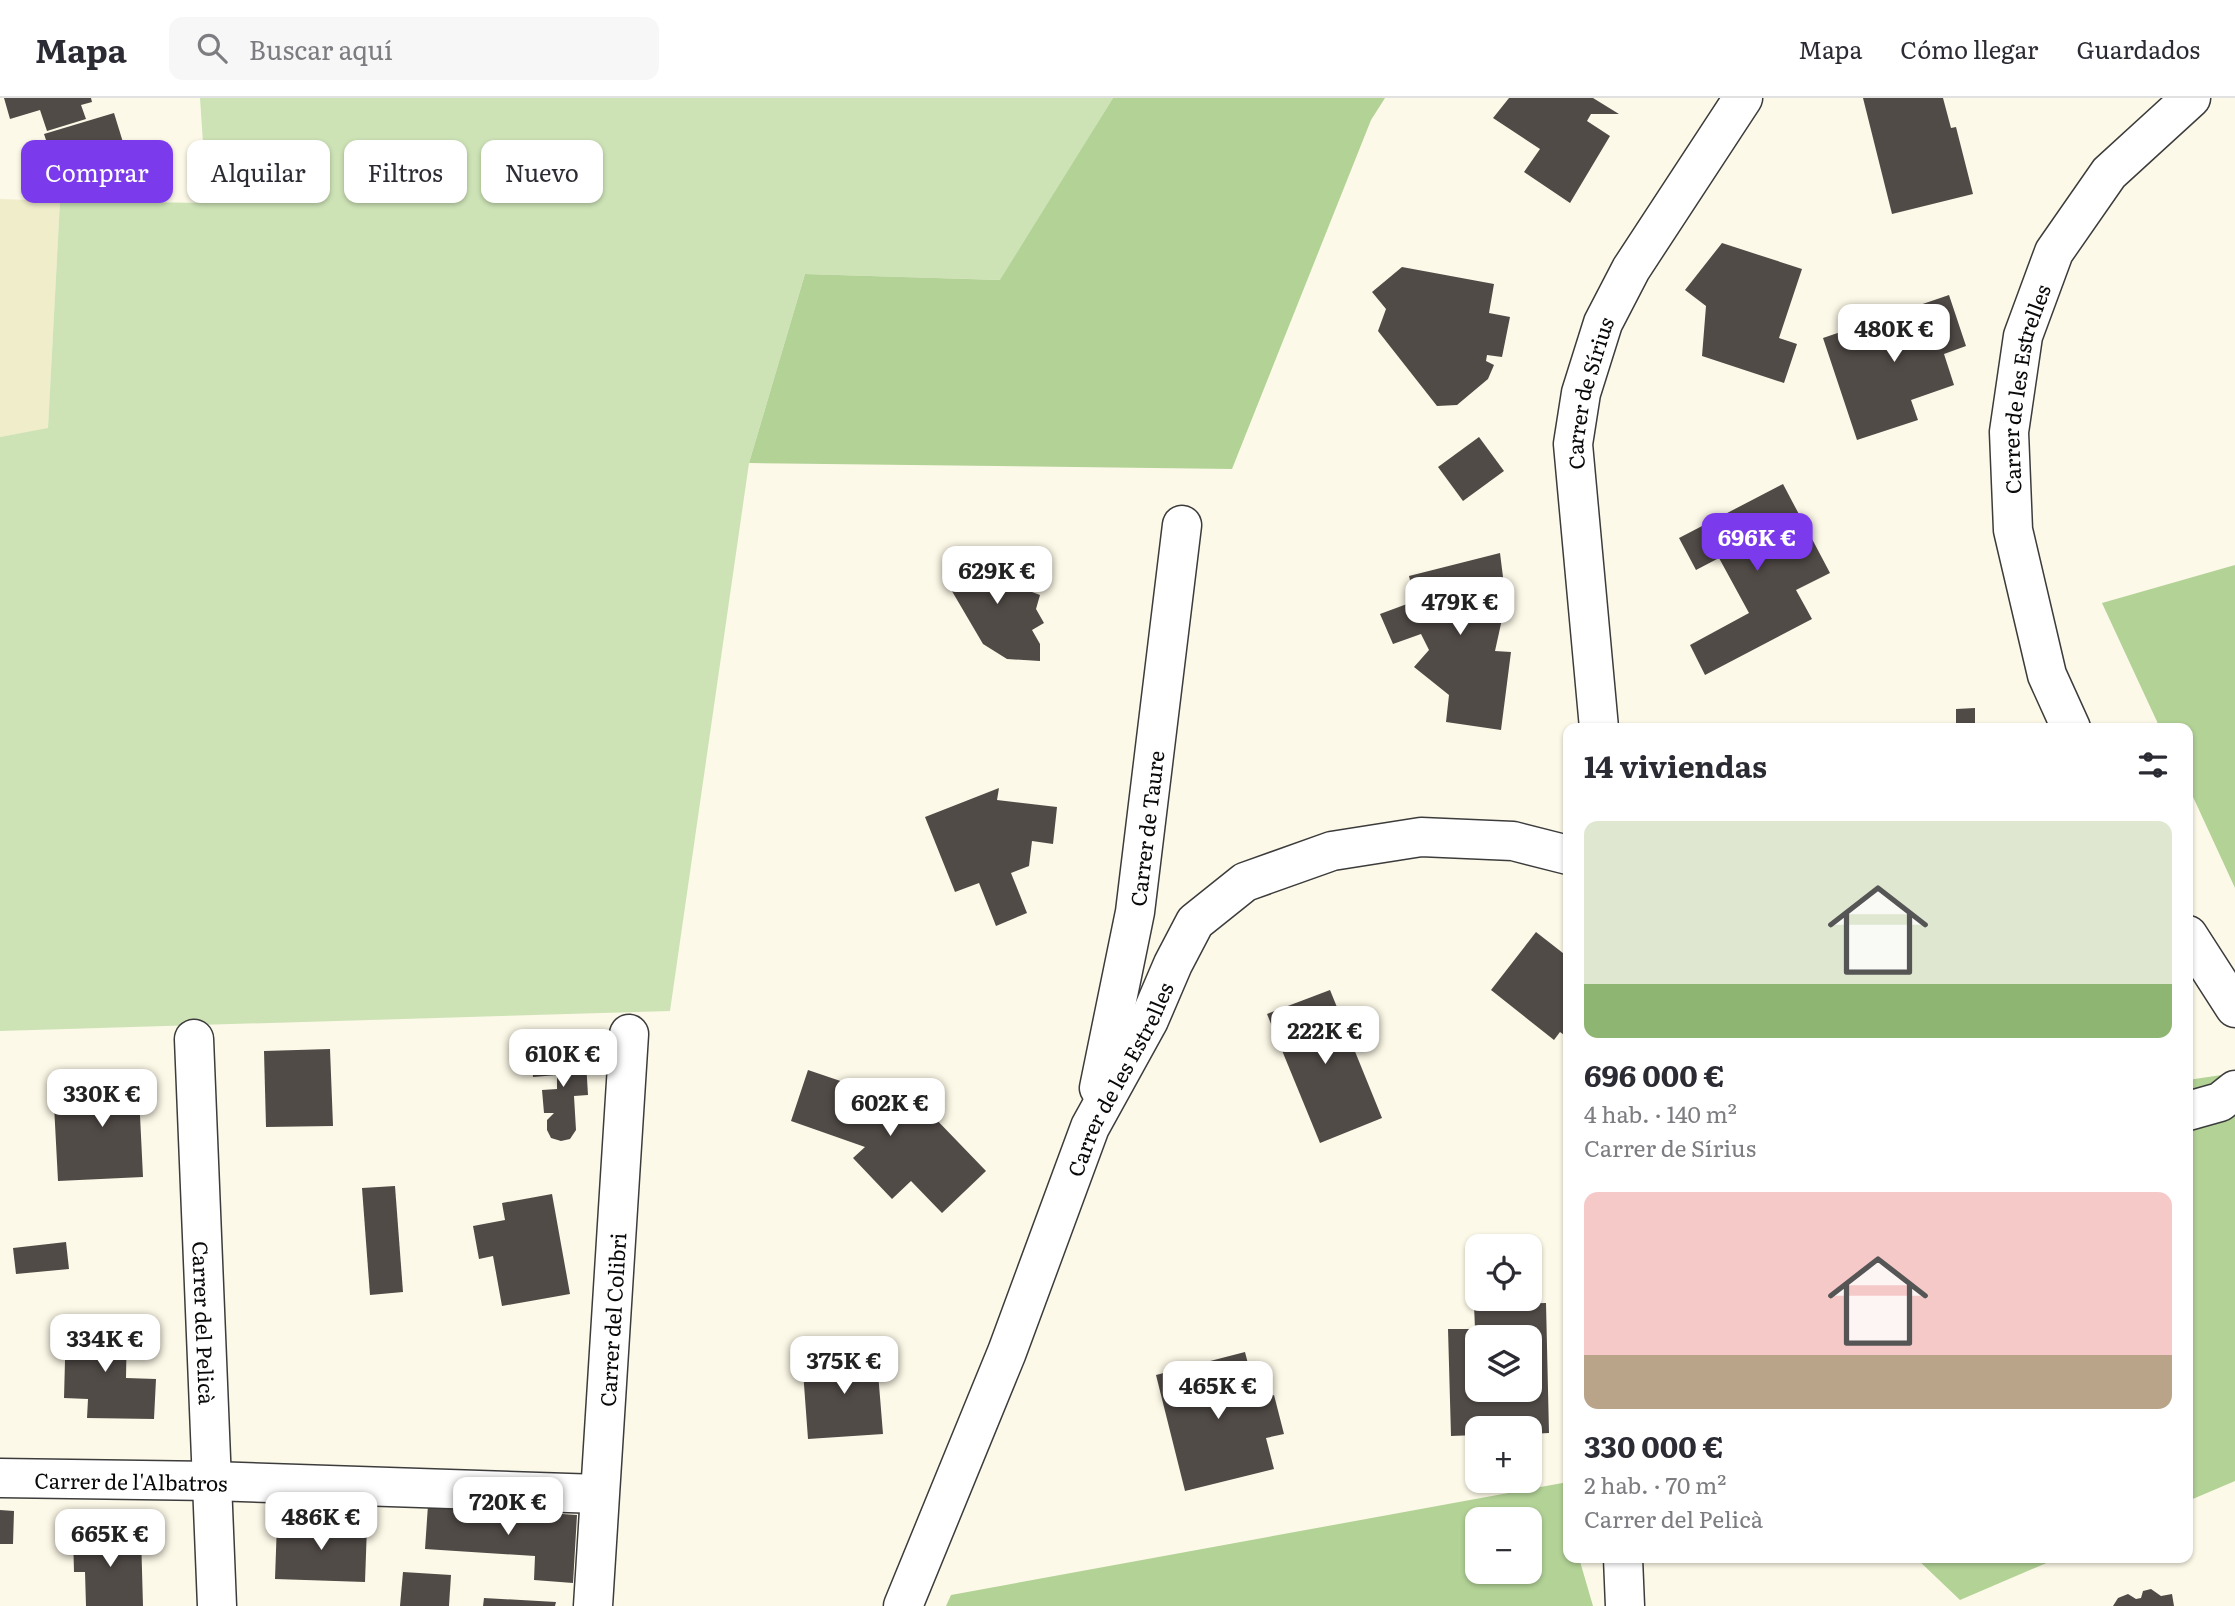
<!DOCTYPE html>
<html lang="es">
<meta charset="utf-8">
<style>
:root{--surface:#fff;--page:#f7f7f7;--text:#2b2b33;--muted:#7c7c81;--line:#e1e1e2;--accent:#7c3aed}
body{margin:0;font-family:Literata,serif;background:var(--page);color:var(--text);height:100vh;display:flex;flex-direction:column;font-size:26px;white-space:nowrap}
*{box-sizing:border-box;margin:0}
p{font-size:23px;color:var(--muted)}
.icon{flex:none;width:38px;height:38px;fill:none;stroke:currentColor;stroke-width:2;stroke-linecap:round;stroke-linejoin:round}
.map{position:relative;flex:1;overflow:hidden}
.panel{position:absolute;left:1563px;top:625px;width:630px;height:840px;display:flex;flex-direction:column;background:var(--surface);border-radius:14px;box-shadow:0 2px 5px #0004}
.panel>*{flex:none}
.top-card{position:absolute;left:21px;top:42px;width:665px;height:63px;display:flex;gap:14px}
.controls{position:absolute;left:1465px;top:1136px;display:grid;gap:14px}
.controls a{display:grid;place-items:center;width:77px;height:77px;border-radius:14px;background:var(--surface);box-shadow:0 2px 5px #0004;font-size:35px}
.price{position:absolute;translate:-50% -60px;padding:0 16px;border-radius:14px;background:#fff;color:#222;font-size:23px;line-height:46px;filter:drop-shadow(0 2px 4px #0008)}
.price::after{content:'';position:absolute;left:50%;top:42px;width:21px;height:16px;margin-left:-10px;background:inherit;clip-path:polygon(0 0,100% 0,50% 100%)}
.price.current{background:var(--accent);color:#fff}
ul{padding:0;list-style:none}
li{display:grid;align-content:center;gap:14px;height:371px;padding:0 21px}
li span{display:grid;place-items:center;height:217px;border-radius:14px;color:#555}
li>.icon{margin-inline-start:auto}
span .icon{width:126px;height:126px;fill:#fffc;stroke-width:1}
li b{font-size:30px}
h2{display:flex;justify-content:space-between;align-items:center;height:84px;padding:0 21px;font-size:30px}
.chip{padding:0 24px;border-radius:14px;background:var(--surface);box-shadow:0 2px 5px #0004;font-size:24px;line-height:63px}
.chip.current{background:var(--accent);color:#fff}
header{display:flex;align-items:center;gap:42px;box-sizing:border-box;height:98px;padding:0 35px;background:var(--surface);border-bottom:2px solid var(--line)}
header strong{font-size:33px}
nav{display:flex;gap:38px;margin-inline-start:auto;font-size:24px}
.search{width:490px;height:63px;background:var(--page);display:flex;align-items:center;gap:18px;box-sizing:border-box;padding:0 24px;border-radius:14px;color:var(--muted);font-size:26px}
.map>svg:first-child{display:block}
.farmland{fill:#f0edcb}
.green{fill:#cde3b6}
.forest{fill:#b2d296;fill-rule:evenodd}
.building{fill:#514b47;fill-rule:evenodd}
.lines{fill:none;stroke-linecap:round;stroke-linejoin:round}
.minor-casing{stroke:#3c3c3c;stroke-width:41}
.minor{stroke:#fff;stroke-width:38}
.labels{text-anchor:middle;dominant-baseline:central;stroke-width:7;stroke-linejoin:round;paint-order:stroke}
.street-label{font-size:21px;fill:#090909;stroke:#fff}
</style>
<header>
<strong>Mapa</strong>
<div class="search"><svg class="icon" aria-label="search" viewBox="0 0 24 24"><circle cx="10" cy="10" r="6"/><path d="M15 15l6 6"/></svg>Buscar aquí</div>
<nav><a>Mapa</a><a>Cómo llegar</a><a>Guardados</a></nav>
</header>
<div class="map">
<svg width="2235" height="1508" viewBox="0 0 2235 1508">
<rect width="100%" height="100%" fill="#fdf9e8"/>
<polygon class="farmland" points="0,101 60,103 48,331 0,339"/>
<polygon class="green" points="200,0 1113,0 1001,182 805,176 749,365 670,913 0,933 0,339 48,330 60,103 207,105"/>
<g class="forest">
<polygon points="1113,0 1385,0 1371,22 1232,371 749,365 805,176 1000,182"/>
<polygon points="2235,467 2235,790 2188,688 2188,630 2160,630 2102,505"/>
<polygon points="2235,975 2235,1383 2188,1403 2188,982"/>
<path d="M1568,1384V1460H1579L1593,1508H946L951,1497ZM1530,1421V1474H1477V1421Z"/>
<polygon points="1916,1460 2058,1460 1960,1502"/>
</g>
<g class="building">
<polygon points="4,0 91,0 92,4 81,7 86,21 47,33 40,12 10,21"/>
<polygon points="1509,0 1593,0 1619,16 1591,16 1587,23 1610,38 1570,105 1524,74 1540,51 1493,20"/>
<polygon points="1863,0 1943,0 1951,30 1956,29 1973,96 1892,116"/>
<polygon points="114,15 126,54 57,75 44,36"/>
<polygon points="1722,145 1802,171 1779,240 1797,246 1784,285 1702,258 1706,208 1685,192"/>
<polygon points="1402,169 1494,186 1489,215 1510,219 1502,259 1487,257 1486,263 1494,267 1488,281 1457,307 1437,308 1378,233 1386,211 1372,194"/>
<polygon points="1949,197 1966,248 1944,256 1954,287 1911,302 1918,322 1857,342 1823,240"/>
<polygon points="1479,339 1504,373 1463,403 1438,369"/>
<polygon points="1783,386 1830,475 1796,492 1812,521 1705,577 1690,547 1749,515 1719,460 1696,472 1679,440"/>
<polygon points="953,451 985,458 989,470 1035,482 1032,494 1040,497 1036,511 1044,525 1032,532 1040,546 1040,563 1007,561 983,546 946,483"/>
<polygon points="1500,455 1506,503 1495,553 1511,554 1501,632 1446,624 1449,597 1414,569 1429,552 1421,536 1393,546 1380,516 1415,503 1409,478"/>
<polygon points="1975,610 1975,630 1956,630 1956,611"/>
<polygon points="999,690 997,702 1057,709 1053,746 1032,743 1029,768 1011,775 1027,815 996,828 979,785 955,794 925,719"/>
<polygon points="1536,834 1568,859 1568,940 1560,934 1554,942 1491,892"/>
<polygon points="1330,892 1382,1020 1320,1045 1267,916"/>
<polygon points="585,947 588,997 574,998 576,1032 570,1041 561,1043 551,1040 547,1032 547,1022 554,1015 544,1015 542,992 557,991 557,977 533,979 532,960 563,958 562,948"/>
<polygon points="330,951 333,1028 266,1029 264,953"/>
<polygon points="147,972 148,997 139,997 143,1079 58,1083 54,1007 86,1006 84,975"/>
<polygon points="808,972 876,995 879,988 933,1006 931,1016 986,1073 942,1115 911,1083 892,1101 853,1060 865,1049 791,1023"/>
<polygon points="395,1088 403,1194 370,1197 362,1090"/>
<polygon points="552,1096 570,1196 502,1208 493,1158 479,1161 473,1128 505,1122 502,1105"/>
<polygon points="66,1144 69,1171 16,1176 13,1150"/>
<path d="M1546,1205L1549,1335L1530,1336V1330H1477V1337L1451,1338L1448,1231H1475L1474,1207ZM1477,1239H1530V1292H1477Z"/>
<polygon points="66,1225 127,1227 126,1280 156,1281 154,1321 87,1320 88,1301 64,1300"/>
<polygon points="876,1250 883,1336 808,1341 803,1273 829,1272 828,1254"/>
<polygon points="1245,1254 1257,1301 1274,1297 1284,1336 1266,1340 1274,1371 1185,1393 1156,1277"/>
<polygon points="428,1407 577,1417 573,1485 534,1482 535,1458 425,1451"/>
<polygon points="0,1412 14,1413 13,1446 0,1446"/>
<polygon points="277,1425 367,1428 365,1484 275,1481"/>
<polygon points="141,1437 143,1508 86,1508 85,1474 74,1474 73,1438"/>
<polygon points="403,1474 451,1477 449,1508 400,1508"/>
<polygon points="2151,1491 2161,1498 2172,1496 2174,1508 2113,1508 2118,1500 2128,1496 2136,1501 2141,1500 2143,1493"/>
<polygon points="484,1500 556,1504 555,1508 483,1508"/>
</g>
<g class="lines">
<defs>
<g id="minor">
<path id="s1" d="M1599,630L1573,346L1581,295L1603,225L1631,171L1743,0"/>
<path id="s2" d="M2071,630L2047,577L2013,432L2009,334L2023,238L2054,154L2109,75L2191,0"/>
<polyline points="2188,837 2235,910"/>
<path id="s3" d="M194,941L217,1508"/>
<path id="s4" d="M1099,990L1135,814L1182,427"/>
<polyline points="2188,1013 2220,1004 2235,992"/>
<path id="s5" d="M0,1380L212,1383L599,1396"/>
<polyline points="1623,1460 1625,1508"/>
<path id="s6" d="M593,1508L629,936"/>
<path id="s7" d="M903,1508L1007,1254L1090,1029L1149,922L1173,866L1195,824L1245,784L1332,753L1421,739L1513,743L1568,757"/>
</g>
</defs>
<use href="#minor" class="minor-casing"/>
<use href="#minor" class="minor"/>
</g>
<g class="labels">
<g class="street-label">
<text stroke="none"><textPath href="#s2" startOffset="350">Carrer de les Estrelles</textPath></text>
<text stroke="none"><textPath href="#s1" startOffset="338">Carrer de Sírius</textPath></text>
<text stroke="none"><textPath href="#s4" startOffset="264">Carrer de Taure</textPath></text>
<text stroke="none"><textPath href="#s7" startOffset="570">Carrer de les Estrelles</textPath></text>
<text stroke="none"><textPath href="#s6" startOffset="287">Carrer del Colibri</textPath></text>
<text stroke="none"><textPath href="#s3" startOffset="284">Carrer del Pelicà</textPath></text>
<text stroke="none"><textPath href="#s5" startOffset="131">Carrer de l'Albatros</textPath></text>
</g>
</g>
</svg>
<div class="controls">
<a><svg class="icon" aria-label="locate" viewBox="0 0 24 24"><circle cx="12" cy="12" r="6"/><path d="M12 2v4M12 18v4M2 12h4M18 12h4"/></svg></a>
<a><svg class="icon" aria-label="layers" viewBox="0 0 24 24"><path d="M12 4l9 5-9 5-9-5zM3 14l9 5 9-5"/></svg></a>
<a>+</a>
<a>−</a>
</div>
<b class="price" style="left:1894px;top:266px">480K €</b>
<b class="price current" style="left:1757px;top:475px">696K €</b>
<b class="price" style="left:997px;top:508px">629K €</b>
<b class="price" style="left:1460px;top:539px">479K €</b>
<b class="price" style="left:1325px;top:968px">222K €</b>
<b class="price" style="left:563px;top:991px">610K €</b>
<b class="price" style="left:102px;top:1031px">330K €</b>
<b class="price" style="left:890px;top:1040px">602K €</b>
<b class="price" style="left:105px;top:1276px">334K €</b>
<b class="price" style="left:844px;top:1298px">375K €</b>
<b class="price" style="left:1218px;top:1323px">465K €</b>
<b class="price" style="left:508px;top:1439px">720K €</b>
<b class="price" style="left:321px;top:1454px">486K €</b>
<b class="price" style="left:110px;top:1471px">665K €</b>
<div class="top-card">
<a class="chip current">Comprar</a>
<a class="chip">Alquilar</a>
<a class="chip">Filtros</a>
<a class="chip">Nuevo</a>
</div>
<section class="panel">
<h2>14 viviendas<svg class="icon" aria-label="filters" viewBox="0 0 24 24"><path d="M4 7h16M4 17h16"/><circle cx="9" cy="7" r="2"/><circle cx="15" cy="17" r="2"/></svg></h2>
<ul>
<li><span style="background:linear-gradient(#dfe7d0 75%,#8fb573 0)"><svg class="icon" aria-label="home" viewBox="0 0 24 24"><path d="M3 11l9-7 9 7M6 9v11h12V9"/></svg></span><div><b>696 000 €</b><p>4 hab. · 140 m²</p><p>Carrer de Sírius</p></div></li>
<li><span style="background:linear-gradient(#f6c9c9 75%,#b9a48a 0)"><svg class="icon" aria-label="home" viewBox="0 0 24 24"><path d="M3 11l9-7 9 7M6 9v11h12V9"/></svg></span><div><b>330 000 €</b><p>2 hab. · 70 m²</p><p>Carrer del Pelicà</p></div></li>
</ul>
</section>
</div>
